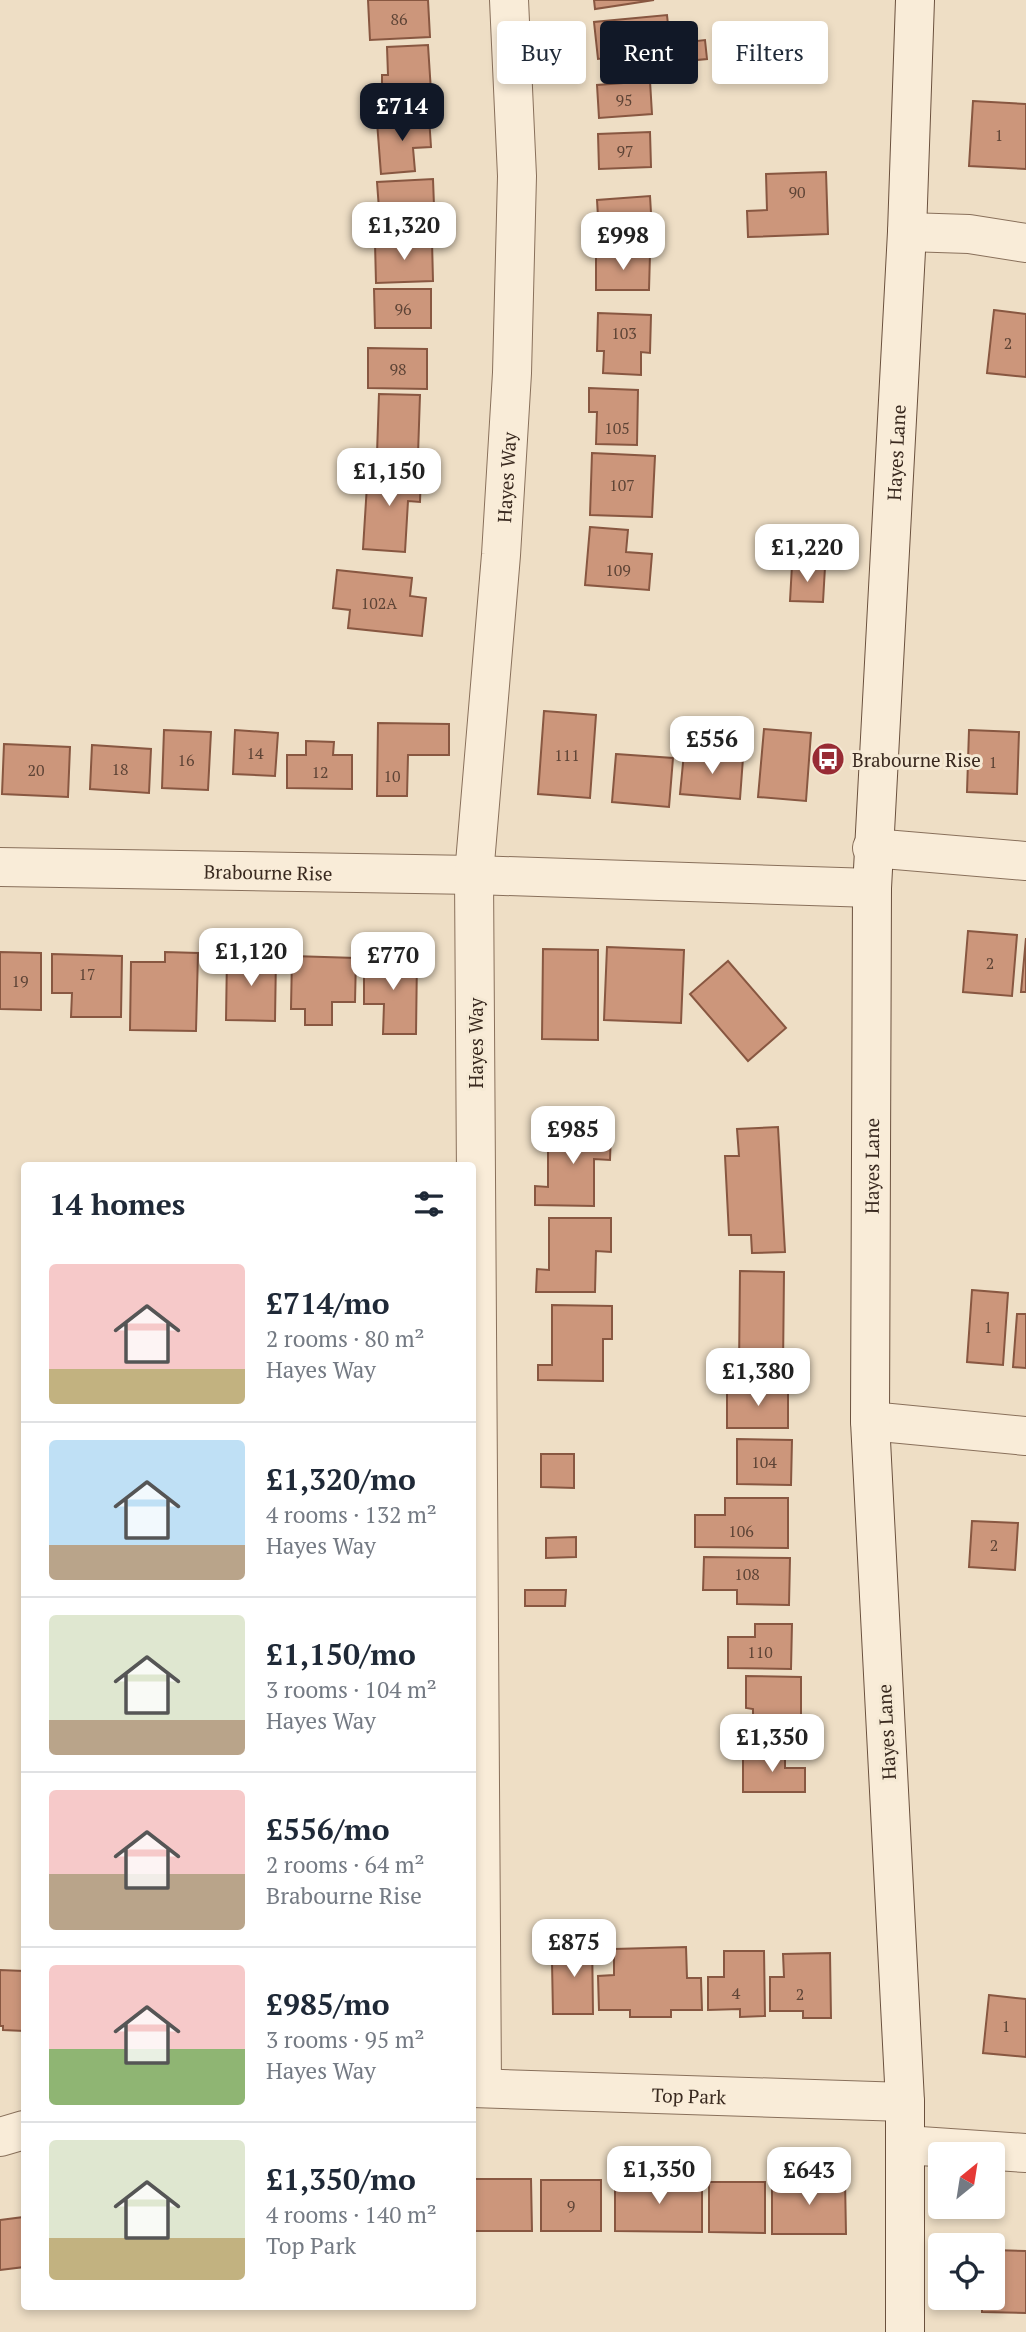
<!DOCTYPE html>
<meta charset="utf-8">
<style>
:root{--surface:#fff;--page:#f2f2f3;--text:#1f2937;--muted:#747a83;--line:#e0e1e3;--accent:#111827}
body{margin:0;font-family:"PT Serif",serif;background:var(--page);color:var(--text);height:100vh;display:flex;flex-direction:column;font-size:26px;white-space:nowrap}
*{box-sizing:border-box;margin:0}
p{font-size:23px;color:var(--muted)}
.icon{flex:none;width:38px;height:38px;fill:none;stroke:currentColor;stroke-width:2;stroke-linecap:round;stroke-linejoin:round}
.map{position:relative;flex:1;overflow:hidden}
.drawer{position:absolute;left:21px;top:1162px;width:455px;height:1148px;display:flex;flex-direction:column;background:var(--surface);border-radius:7px;box-shadow:0 4px 10px #0003}
.drawer>*{flex:none}
.guide{position:absolute;left:497px;top:21px;width:424px;height:63px;display:flex;gap:14px}
.needle{width:46px;rotate:30deg}
.controls{position:absolute;left:928px;top:2142px;display:grid;gap:14px}
.controls a{display:grid;place-items:center;width:77px;height:77px;border-radius:7px;background:var(--surface);box-shadow:0 4px 10px #0003;font-size:35px}
.price{position:absolute;translate:-50% -60px;padding:0 16px;border-radius:14px;background:#fff;color:#222;font-size:23px;line-height:46px;filter:drop-shadow(0 2px 4px #0008)}
.price::after{content:'';position:absolute;left:50%;top:42px;width:21px;height:16px;margin-left:-10px;background:inherit;clip-path:polygon(0 0,100% 0,50% 100%)}
.price.selected{background:var(--accent);color:#fff}
ul{padding:0;list-style:none}
li{display:flex;align-items:center;gap:21px;height:175px;padding:0 28px}
li+li{border-top:2px solid var(--line)}
li span{display:grid;place-items:center;flex:none;width:196px;height:140px;border-radius:7px;color:#555}
li>.icon{margin-inline-start:auto}
span .icon{width:84px;height:84px;fill:#fffc;stroke-width:1}
li b{font-size:30px}
h2{display:flex;justify-content:space-between;align-items:center;height:84px;padding:0 28px;font-size:30px}
.pill{padding:0 24px;border-radius:7px;background:var(--surface);box-shadow:0 4px 10px #0003;font-size:24px;line-height:63px}
.pill.selected{background:var(--accent);color:#fff}
.map>svg:first-child{display:block}
.building{fill:#cc967b;stroke:#885741;stroke-width:2}
.lines{fill:none;stroke-linecap:round;stroke-linejoin:round}
.minor-casing{stroke:#89705b;stroke-width:40}
.secondary-casing{stroke:#6b513e;stroke-width:40}
.minor{stroke:#f9ecd8;stroke-width:38}
.secondary{stroke:#f9ecd8;stroke-width:38}
.labels{text-anchor:middle;dominant-baseline:central;stroke-width:6;stroke-linejoin:round;paint-order:stroke}
.number-label{font-size:16px;fill:#5e4436}
.street-label{font-size:19px;fill:#39291f;stroke:#f5e9d4}
.poi-label{font-size:19px;fill:#39291f;stroke:#f5e9d4;text-anchor:start}
</style>
<div class="map">
<svg width="1026" height="2332" viewBox="0 0 1026 2332">
<rect width="100%" height="100%" fill="#eedec5"/>
<g class="building">
<polygon points="368,0 428,0 430,37 370,40"/>
<polygon points="594,0 654,0 595,9"/>
<polygon points="667,15 670,44 705,40 707,59 634,66 633,55 598,59 594,22"/>
<polygon points="428,45 432,107 370,111 369,90 382,89 382,75 388,75 387,47"/>
<polygon points="650,81 652,114 599,118 597,85"/>
<polygon points="973,101 1026,104 1026,169 969,166"/>
<polygon points="429,117 431,147 413,148 415,171 381,174 377,122"/>
<polygon points="650,132 651,167 599,169 598,134"/>
<polygon points="826,172 828,234 748,237 747,211 767,210 766,174"/>
<polygon points="433,179 434,206 428,206 429,220 380,223 377,182"/>
<polygon points="650,196 652,230 599,234 597,200"/>
<polygon points="432,241 433,281 376,283 375,243"/>
<polygon points="596,254 650,254 649,290 596,290"/>
<polygon points="374,289 431,289 431,328 375,328"/>
<polygon points="994,310 1026,314 1026,377 987,373"/>
<polygon points="598,313 651,315 650,353 641,352 641,375 603,373 604,351 597,351"/>
<polygon points="368,348 427,349 427,389 368,388"/>
<polygon points="589,388 638,390 637,445 596,444 597,412 589,412"/>
<polygon points="379,394 420,395 418,455 377,454"/>
<polygon points="592,453 655,456 652,517 590,515"/>
<polygon points="368,469 421,473 420,502 408,501 405,552 363,549"/>
<polygon points="590,527 628,530 626,552 652,554 649,590 585,585"/>
<polygon points="792,565 825,567 823,602 790,601"/>
<polygon points="337,570 412,578 410,596 426,598 422,636 348,628 350,610 333,608"/>
<polygon points="544,711 596,715 590,798 538,794"/>
<polygon points="378,723 449,724 449,755 408,755 407,796 377,796"/>
<polygon points="764,729 811,733 806,801 758,797"/>
<polygon points="164,730 211,732 208,790 162,788"/>
<polygon points="235,730 278,733 275,776 233,774"/>
<polygon points="969,730 1019,732 1017,794 967,792"/>
<polygon points="306,741 334,742 333,755 352,755 352,789 287,788 287,755 306,755"/>
<polygon points="4,744 70,747 68,797 2,794"/>
<polygon points="92,745 151,749 149,793 90,789"/>
<polygon points="684,753 743,758 740,799 680,794"/>
<polygon points="616,754 673,758 669,807 612,802"/>
<polygon points="968,931 1017,935 1012,996 963,992"/>
<polygon points="1026,938 1026,992 1021,992"/>
<polygon points="607,947 684,950 681,1023 604,1020"/>
<polygon points="543,949 598,950 598,1040 542,1039"/>
<polygon points="0,952 41,953 41,1010 0,1009"/>
<polygon points="165,952 198,953 196,1031 130,1030 131,962 165,962"/>
<polygon points="52,954 122,956 121,1017 71,1017 72,993 52,993"/>
<polygon points="227,955 276,956 275,1021 226,1020"/>
<polygon points="292,956 356,958 355,1002 332,1002 332,1025 305,1025 305,1009 291,1009"/>
<polygon points="364,957 417,958 416,1034 383,1034 384,1004 364,1004"/>
<polygon points="728,961 786,1028 748,1061 690,994"/>
<polygon points="778,1127 785,1252 752,1253 751,1235 729,1235 725,1156 739,1156 737,1129"/>
<polygon points="548,1129 611,1130 610,1160 594,1159 594,1206 535,1205 535,1186 548,1187"/>
<polygon points="549,1218 611,1218 611,1252 596,1251 595,1292 536,1292 537,1269 549,1270"/>
<polygon points="740,1271 784,1272 783,1369 739,1369"/>
<polygon points="972,1290 1008,1293 1003,1365 967,1362"/>
<polygon points="552,1305 612,1306 612,1339 603,1339 603,1381 538,1380 538,1365 552,1365"/>
<polygon points="1017,1314 1026,1314 1026,1368 1013,1367"/>
<rect x="727" y="1388" width="61" height="40"/>
<polygon points="737,1439 792,1440 791,1485 737,1484"/>
<polygon points="541,1454 574,1454 574,1488 541,1487"/>
<polygon points="725,1498 788,1498 788,1548 695,1547 695,1515 725,1515"/>
<polygon points="972,1521 1018,1523 1015,1570 969,1567"/>
<polygon points="576,1537 576,1557 546,1558 546,1538"/>
<polygon points="704,1557 790,1558 789,1605 737,1604 737,1590 703,1590"/>
<polygon points="525,1590 566,1590 565,1606 525,1606"/>
<polygon points="755,1624 792,1624 791,1669 728,1668 728,1637 755,1637"/>
<polygon points="746,1676 801,1677 801,1728 753,1728 753,1709 746,1708"/>
<polygon points="763,1748 785,1748 785,1768 805,1768 805,1792 743,1792 743,1758 763,1758"/>
<polygon points="570,1935 592,1935 593,2014 553,2014 552,1962 571,1962"/>
<polygon points="686,1947 687,1978 701,1978 702,2010 671,2010 671,2017 630,2017 630,2010 599,2010 598,1976 614,1975 614,1949"/>
<polygon points="724,1951 764,1951 765,2016 740,2017 740,2009 708,2010 708,1977 724,1977"/>
<polygon points="830,1953 831,2018 803,2018 803,2011 770,2011 770,1977 784,1977 783,1954"/>
<polygon points="0,1970 24,1971 24,2031 3,2030 3,2026 0,2026"/>
<polygon points="989,1995 1026,1999 1026,2057 983,2053"/>
<polygon points="472,2179 531,2179 532,2231 472,2231"/>
<rect x="541" y="2180" width="60" height="51"/>
<polygon points="615,2180 702,2180 702,2232 615,2231"/>
<polygon points="772,2180 845,2180 846,2234 772,2234"/>
<polygon points="709,2182 765,2182 765,2233 709,2232"/>
<polygon points="24,2217 24,2267 0,2270 0,2220"/>
<polygon points="992,2250 1026,2251 1026,2313 982,2312 982,2298 992,2298"/>
</g>
<g class="lines">
<defs>
<g id="minor">
<polyline points="907,232 969,234 1026,243"/>
<polyline points="872,848 1026,861"/>
<path id="s1" d="M0,867L474,875L872,888"/>
<polyline points="870,1421 1026,1436"/>
<path id="s2" d="M472,2088L905,2102"/>
<path id="s3" d="M482,2088L474,875L501,555L512,373L517,176L509,0"/>
<polyline points="0,2137 24,2130"/>
<polyline points="905,2145 1026,2153"/>
</g>
<g id="secondary">
<path id="s4" d="M905,2332V2102L870,1421L872,888L907,232L915,0"/>
</g>
</defs>
<use href="#minor" class="minor-casing"/>
<use href="#secondary" class="secondary-casing"/>
<use href="#minor" class="minor"/>
<use href="#secondary" class="secondary"/>
</g>
<defs>
<symbol id="bus-disc" viewBox="-11 -11 22 22"><circle r="9.5" fill="#982b34" stroke="#f5e9d4"/><path d="M-5-6H5V4H4V6H2V4H-2V6H-4V4H-5ZM-3.5-4V0h7V-4ZM-3.5 1.2v1.5H-2V1.2ZM2 1.2v1.5H3.5V1.2Z" fill="#fff"/></symbol>
</defs>
<g fill-rule="evenodd">
<use href="#bus-disc" x="809" y="740" width="38" height="38"/>
</g>
<g class="labels">
<g class="number-label">
<text x="399" y="19">86</text>
<text x="624" y="100">95</text>
<text x="999" y="135">1</text>
<text x="625" y="151">97</text>
<text x="797" y="192">90</text>
<text x="403" y="309">96</text>
<text x="624" y="333">103</text>
<text x="1008" y="343">2</text>
<text x="398" y="369">98</text>
<text x="617" y="428">105</text>
<text x="622" y="485">107</text>
<text x="618" y="570">109</text>
<text x="379" y="603">102A</text>
<text x="255" y="753">14</text>
<text x="567" y="755">111</text>
<text x="186" y="760">16</text>
<text x="993" y="762">1</text>
<text x="120" y="769">18</text>
<text x="36" y="770">20</text>
<text x="320" y="772">12</text>
<text x="392" y="776">10</text>
<text x="990" y="963">2</text>
<text x="87" y="974">17</text>
<text x="20" y="981">19</text>
<text x="988" y="1327">1</text>
<text x="764" y="1462">104</text>
<text x="741" y="1531">106</text>
<text x="994" y="1545">2</text>
<text x="747" y="1574">108</text>
<text x="760" y="1652">110</text>
<text x="736" y="1993">4</text>
<text x="800" y="1994">2</text>
<text x="1006" y="2026">1</text>
<text x="571" y="2206">9</text>
</g>
<g class="street-label">
<text stroke="none"><textPath href="#s4" startOffset="1881">Hayes Lane</textPath></text>
<text stroke="none"><textPath href="#s3" startOffset="1612">Hayes Way</textPath></text>
<text stroke="none"><textPath href="#s1" startOffset="268">Brabourne Rise</textPath></text>
<text transform="translate(475 1043) rotate(-90)">Hayes Way</text>
<text stroke="none"><textPath href="#s4" startOffset="1167">Hayes Lane</textPath></text>
<text transform="translate(886 1732) rotate(-93)">Hayes Lane</text>
<text stroke="none"><textPath href="#s2" startOffset="217">Top Park</textPath></text>
</g>
<g class="poi-label">
<text x="852" y="759">Brabourne Rise</text>
</g>
</g>
</svg>
<div class="controls">
<a><svg class="needle" viewBox="-14 -14 28 28"><path d="M0-13l5 13h-10z" fill="#e53935"/><path d="M0 13l5-13h-10z" fill="#747a83"/></svg></a>
<a><svg class="icon" aria-label="locate" viewBox="0 0 24 24"><circle cx="12" cy="12" r="6"/><path d="M12 2v4M12 18v4M2 12h4M18 12h4"/></svg></a>
</div>
<b class="price selected" style="left:402px;top:143px">£714</b>
<b class="price" style="left:404px;top:262px">£1,320</b>
<b class="price" style="left:623px;top:272px">£998</b>
<b class="price" style="left:389px;top:508px">£1,150</b>
<b class="price" style="left:807px;top:584px">£1,220</b>
<b class="price" style="left:712px;top:776px">£556</b>
<b class="price" style="left:251px;top:988px">£1,120</b>
<b class="price" style="left:393px;top:992px">£770</b>
<b class="price" style="left:573px;top:1166px">£985</b>
<b class="price" style="left:758px;top:1408px">£1,380</b>
<b class="price" style="left:772px;top:1774px">£1,350</b>
<b class="price" style="left:574px;top:1979px">£875</b>
<b class="price" style="left:659px;top:2206px">£1,350</b>
<b class="price" style="left:809px;top:2207px">£643</b>
<div class="guide">
<a class="pill">Buy</a>
<a class="pill selected">Rent</a>
<a class="pill">Filters</a>
</div>
<section class="drawer">
<h2>14 homes<svg class="icon" aria-label="filters" viewBox="0 0 24 24"><path d="M4 7h16M4 17h16"/><circle cx="9" cy="7" r="2"/><circle cx="15" cy="17" r="2"/></svg></h2>
<ul>
<li><span style="background:linear-gradient(#f6c9c9 75%,#c2b280 0)"><svg class="icon" aria-label="home" viewBox="0 0 24 24"><path d="M3 11l9-7 9 7M6 9v11h12V9"/></svg></span><div><b>£714/mo</b><p>2 rooms · 80 m²</p><p>Hayes Way</p></div></li>
<li><span style="background:linear-gradient(#bfe0f5 75%,#b9a48a 0)"><svg class="icon" aria-label="home" viewBox="0 0 24 24"><path d="M3 11l9-7 9 7M6 9v11h12V9"/></svg></span><div><b>£1,320/mo</b><p>4 rooms · 132 m²</p><p>Hayes Way</p></div></li>
<li><span style="background:linear-gradient(#dfe7d0 75%,#b9a48a 0)"><svg class="icon" aria-label="home" viewBox="0 0 24 24"><path d="M3 11l9-7 9 7M6 9v11h12V9"/></svg></span><div><b>£1,150/mo</b><p>3 rooms · 104 m²</p><p>Hayes Way</p></div></li>
<li><span style="background:linear-gradient(#f6c9c9 60%,#b9a48a 0)"><svg class="icon" aria-label="home" viewBox="0 0 24 24"><path d="M3 11l9-7 9 7M6 9v11h12V9"/></svg></span><div><b>£556/mo</b><p>2 rooms · 64 m²</p><p>Brabourne Rise</p></div></li>
<li><span style="background:linear-gradient(#f6c9c9 60%,#8fb573 0)"><svg class="icon" aria-label="home" viewBox="0 0 24 24"><path d="M3 11l9-7 9 7M6 9v11h12V9"/></svg></span><div><b>£985/mo</b><p>3 rooms · 95 m²</p><p>Hayes Way</p></div></li>
<li><span style="background:linear-gradient(#dfe7d0 70%,#c2b280 0)"><svg class="icon" aria-label="home" viewBox="0 0 24 24"><path d="M3 11l9-7 9 7M6 9v11h12V9"/></svg></span><div><b>£1,350/mo</b><p>4 rooms · 140 m²</p><p>Top Park</p></div></li>
</ul>
</section>
</div>
